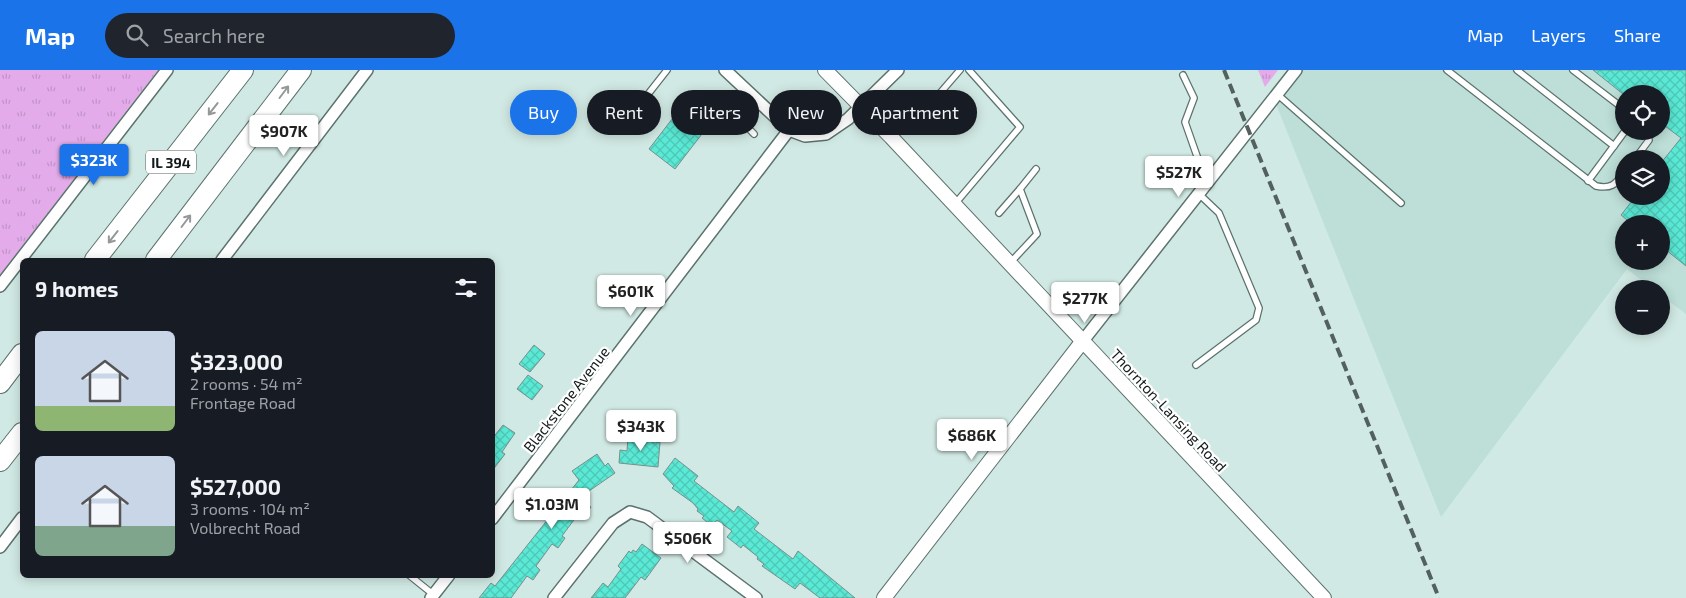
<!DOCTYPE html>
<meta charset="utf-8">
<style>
:root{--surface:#171b24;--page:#20242c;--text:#f1f3f6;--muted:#9ea1a6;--accent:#1a73e8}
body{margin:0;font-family:"Exo 2",sans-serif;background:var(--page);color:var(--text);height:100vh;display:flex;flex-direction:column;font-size:19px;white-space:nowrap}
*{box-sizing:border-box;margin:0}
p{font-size:16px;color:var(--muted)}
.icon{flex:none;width:28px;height:28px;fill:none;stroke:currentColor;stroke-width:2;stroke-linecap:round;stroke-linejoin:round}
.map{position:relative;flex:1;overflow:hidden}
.side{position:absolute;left:20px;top:188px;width:475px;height:320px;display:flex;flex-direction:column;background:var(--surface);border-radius:8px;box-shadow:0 2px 12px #0003}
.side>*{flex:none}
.guide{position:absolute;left:510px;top:20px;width:475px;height:45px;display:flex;gap:10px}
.controls{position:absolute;left:1615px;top:15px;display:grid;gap:10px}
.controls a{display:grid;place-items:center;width:55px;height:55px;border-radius:50%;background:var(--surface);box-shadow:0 2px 12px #0003;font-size:25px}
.price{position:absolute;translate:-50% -42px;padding:0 11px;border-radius:5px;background:#fff;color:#222;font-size:16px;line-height:32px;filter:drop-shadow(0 1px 2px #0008)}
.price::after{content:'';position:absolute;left:50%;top:30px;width:15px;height:11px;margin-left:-8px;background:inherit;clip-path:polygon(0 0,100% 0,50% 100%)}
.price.on{background:var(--accent);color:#fff}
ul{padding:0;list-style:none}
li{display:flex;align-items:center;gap:15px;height:125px;padding:0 15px}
li span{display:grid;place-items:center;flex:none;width:140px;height:100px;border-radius:8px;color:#555}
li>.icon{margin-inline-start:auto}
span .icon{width:60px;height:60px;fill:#fffc;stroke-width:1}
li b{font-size:21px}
h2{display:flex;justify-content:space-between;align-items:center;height:60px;padding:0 15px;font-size:21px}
.tag{padding:0 18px;border-radius:22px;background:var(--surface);box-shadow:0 2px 12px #0003;font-size:18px;line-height:45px}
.tag.on{background:var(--accent);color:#fff}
header{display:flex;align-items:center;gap:30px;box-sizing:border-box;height:70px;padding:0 25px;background:var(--accent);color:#fff}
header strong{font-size:24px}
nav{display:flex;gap:28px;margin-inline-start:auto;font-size:18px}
.search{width:350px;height:45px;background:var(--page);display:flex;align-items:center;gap:12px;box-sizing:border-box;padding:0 18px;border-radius:28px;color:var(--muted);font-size:19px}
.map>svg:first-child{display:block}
.built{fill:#bddfd8;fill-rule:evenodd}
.park{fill:url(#park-tufts)}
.building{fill:url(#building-cross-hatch);stroke:#798f8b}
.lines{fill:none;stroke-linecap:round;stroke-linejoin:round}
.service-casing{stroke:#5c726d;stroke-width:8}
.minor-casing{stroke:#5c726d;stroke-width:14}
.tertiary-casing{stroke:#5c726d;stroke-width:16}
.motorway-casing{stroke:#5c726d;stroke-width:22}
.service{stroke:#fff;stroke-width:5.5}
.minor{stroke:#fff;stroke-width:11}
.tertiary{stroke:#fff;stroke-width:14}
.motorway{stroke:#fff;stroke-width:20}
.rail{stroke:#53615e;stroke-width:4;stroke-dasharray:10 5;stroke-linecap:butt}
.oneway{stroke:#959898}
.labels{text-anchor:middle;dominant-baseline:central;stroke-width:4.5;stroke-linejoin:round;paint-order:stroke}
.shield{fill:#fff;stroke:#5a5f5f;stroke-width:1}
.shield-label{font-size:14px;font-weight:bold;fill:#131b1a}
.street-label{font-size:15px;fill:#131b1a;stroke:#fff}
</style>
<header>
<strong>Map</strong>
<div class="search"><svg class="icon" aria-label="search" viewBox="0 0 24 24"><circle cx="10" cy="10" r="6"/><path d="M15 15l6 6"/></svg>Search here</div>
<nav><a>Map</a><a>Layers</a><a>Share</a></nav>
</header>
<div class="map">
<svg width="1686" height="528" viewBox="0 0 1686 528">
<defs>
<pattern id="park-tufts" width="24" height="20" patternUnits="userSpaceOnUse" patternTransform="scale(1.25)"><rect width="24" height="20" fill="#e3abea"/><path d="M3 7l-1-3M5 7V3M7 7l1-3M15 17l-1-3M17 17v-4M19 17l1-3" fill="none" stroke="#c293c8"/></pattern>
<pattern id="building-cross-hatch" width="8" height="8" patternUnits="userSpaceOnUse" patternTransform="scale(1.25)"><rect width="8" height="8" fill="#5ae9d5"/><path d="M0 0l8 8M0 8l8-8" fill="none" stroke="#4dc7b6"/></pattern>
</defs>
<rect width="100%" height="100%" fill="#d1e9e4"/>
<path class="built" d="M1296,0H1686V244L1661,225V219H1653L1627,199L1441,447L1274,29ZM1624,24H1661V61H1624ZM1624,89H1661V126H1624ZM1624,154H1661V191H1624Z"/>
<g class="park">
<polygon points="0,0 158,0 0,205"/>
<polygon points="1258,0 1278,0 1265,17"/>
</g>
<g class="building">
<polygon points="1593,0 1686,0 1686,196 1661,176 1661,154 1632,154 1621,145 1636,126 1661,126 1661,93 1681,68 1661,53 1661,24 1623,24"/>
<polygon points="601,27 622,45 612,57 591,39"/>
<polygon points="689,27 715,47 675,99 649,79"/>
<polygon points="553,31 564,40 554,54 543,46"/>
<polygon points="534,275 545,284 530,302 519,294"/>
<polygon points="528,305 543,316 532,330 517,319"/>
<polygon points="503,355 515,363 502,382 505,384 492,401 492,369"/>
<polygon points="628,366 652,367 651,372 660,372 658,397 619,393 620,380 627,381"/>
<polygon points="597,384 605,396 608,393 615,403 579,428 591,437 584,447 579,443 562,466 565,468 558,478 552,474 536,496 540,500 533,510 527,506 511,528 479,528 491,513 495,516 579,410 572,401"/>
<polygon points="675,388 698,406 694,411 734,442 738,436 759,453 754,459 793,489 798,481 855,528 820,528 800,513 795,519 762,496 764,494 757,489 758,487 743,475 741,478 727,467 732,461 717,450 712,456 702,448 704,446 697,441 698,439 693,433 672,418 674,416 663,404"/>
<polygon points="642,474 661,488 645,510 641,507 625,528 591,528 603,513 608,517 621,499 618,496 629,481 631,483 633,480 636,482"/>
</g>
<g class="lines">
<defs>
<g id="service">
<path d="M1447,0L1596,116C1611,119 1615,115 1624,103"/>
<polyline points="1517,0 1614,76"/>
<polyline points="1573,0 1624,39"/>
<polyline points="1183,5 1194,28 1185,52 1198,89 1212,107"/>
<polyline points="750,23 733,42 754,64"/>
<polyline points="1277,24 1401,133"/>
<polyline points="645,28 667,0"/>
<polyline points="928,37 960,0"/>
<polyline points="1635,89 1649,70 1647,61"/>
<polyline points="1588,111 1625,61"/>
<polyline points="954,135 1020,57 969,0"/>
<polyline points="999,143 1020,119"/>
<polyline points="1010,193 1037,164 1020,119 1036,99"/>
<polyline points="1196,295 1256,250 1259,238 1219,143 1199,124"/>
<polyline points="409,505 434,525"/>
</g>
<g id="minor">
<polyline points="725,0 789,60 805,66 826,64 848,49 898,0"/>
<polyline points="222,190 367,0"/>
<polyline points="0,216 167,0"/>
<polyline points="1082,272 1296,0"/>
<polyline points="492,449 789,60"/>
<polyline points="0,477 22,448"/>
<polyline points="431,528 449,505"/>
<polyline points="554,528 613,453 630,442 647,447 756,528"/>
</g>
<g id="tertiary">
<polyline points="825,0 891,67 1324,528"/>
<polyline points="884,528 1082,272"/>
</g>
<g id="motorway">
<polyline points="95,190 243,0"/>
<polyline points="156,190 301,0"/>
<polyline points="0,313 22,284"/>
<polyline points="0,391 22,363"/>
</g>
</defs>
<use href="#service" class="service-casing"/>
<use href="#minor" class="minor-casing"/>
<use href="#tertiary" class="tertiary-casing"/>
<use href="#motorway" class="motorway-casing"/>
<use href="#service" class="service"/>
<use href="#minor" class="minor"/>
<use href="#tertiary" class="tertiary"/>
<use href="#motorway" class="motorway"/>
<polyline class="rail" points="1224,0 1439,528"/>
</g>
<defs><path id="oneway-shaft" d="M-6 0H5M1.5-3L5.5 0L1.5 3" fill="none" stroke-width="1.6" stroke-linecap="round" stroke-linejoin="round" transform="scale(1.25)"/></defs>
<g class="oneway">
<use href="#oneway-shaft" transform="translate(284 22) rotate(-53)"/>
<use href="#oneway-shaft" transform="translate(213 39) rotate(128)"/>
<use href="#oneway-shaft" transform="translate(186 151) rotate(-53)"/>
<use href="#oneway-shaft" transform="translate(113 167) rotate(128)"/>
</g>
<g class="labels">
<rect class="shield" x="146" y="80.5" width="50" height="23" rx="4"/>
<g class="shield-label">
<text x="171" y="92">IL 394</text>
</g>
<g class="street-label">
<text transform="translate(566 329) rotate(-52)">Blackstone Avenue</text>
<text transform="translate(1169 340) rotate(47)">Thornton-Lansing Road</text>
</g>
</g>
</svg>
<div class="controls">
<a><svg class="icon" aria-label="locate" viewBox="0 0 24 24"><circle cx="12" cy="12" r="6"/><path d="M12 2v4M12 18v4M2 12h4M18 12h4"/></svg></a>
<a><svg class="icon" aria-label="layers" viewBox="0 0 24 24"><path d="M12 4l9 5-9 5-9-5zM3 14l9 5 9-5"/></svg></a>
<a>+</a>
<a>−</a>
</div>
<b class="price" style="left:284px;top:87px">$907K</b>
<b class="price on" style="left:94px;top:116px">$323K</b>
<b class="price" style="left:1179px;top:128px">$527K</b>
<b class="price" style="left:631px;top:247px">$601K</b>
<b class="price" style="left:1085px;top:254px">$277K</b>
<b class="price" style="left:641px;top:382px">$343K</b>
<b class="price" style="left:972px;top:391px">$686K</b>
<b class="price" style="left:552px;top:460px">$1.03M</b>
<b class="price" style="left:688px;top:494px">$506K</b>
<div class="guide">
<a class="tag on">Buy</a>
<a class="tag">Rent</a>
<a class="tag">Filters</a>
<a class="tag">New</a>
<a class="tag">Apartment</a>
</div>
<section class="side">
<h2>9 homes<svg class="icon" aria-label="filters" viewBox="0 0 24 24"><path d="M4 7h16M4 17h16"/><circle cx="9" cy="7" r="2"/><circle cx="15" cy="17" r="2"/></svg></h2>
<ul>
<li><span style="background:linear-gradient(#c9d6e8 75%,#8fb573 0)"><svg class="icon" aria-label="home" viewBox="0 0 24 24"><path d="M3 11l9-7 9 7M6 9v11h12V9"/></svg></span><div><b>$323,000</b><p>2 rooms · 54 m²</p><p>Frontage Road</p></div></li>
<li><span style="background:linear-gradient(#c9d6e8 70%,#7fa58c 0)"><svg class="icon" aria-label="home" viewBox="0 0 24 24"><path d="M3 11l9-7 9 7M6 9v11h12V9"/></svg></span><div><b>$527,000</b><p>3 rooms · 104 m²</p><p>Volbrecht Road</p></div></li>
</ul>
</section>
</div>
